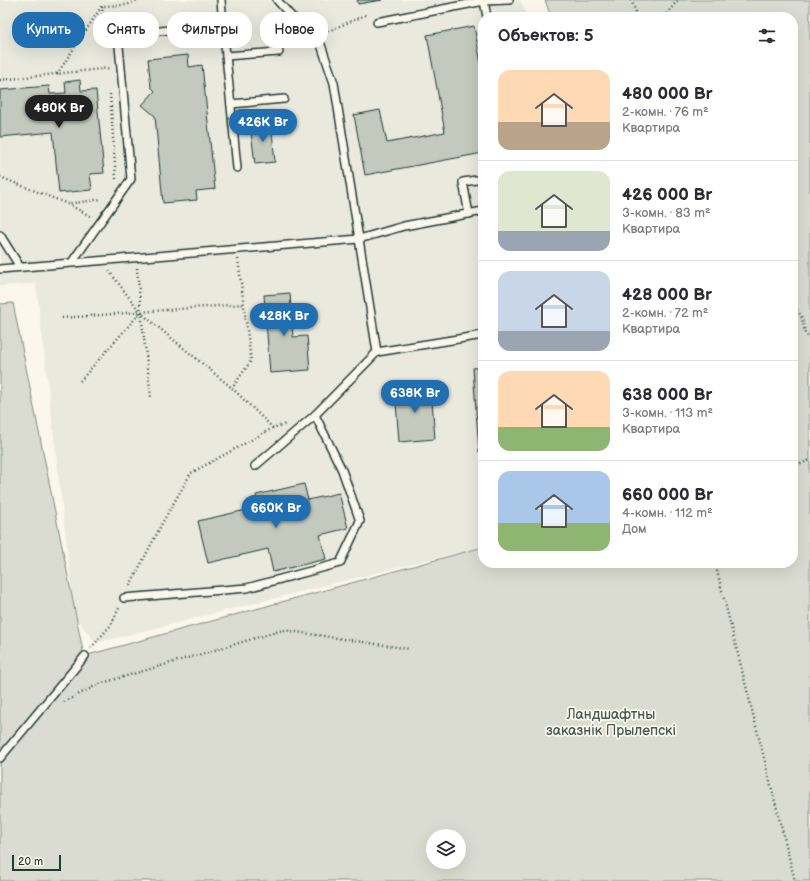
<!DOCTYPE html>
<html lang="ru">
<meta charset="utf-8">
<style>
:root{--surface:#fff;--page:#f7f7f7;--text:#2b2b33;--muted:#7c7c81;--line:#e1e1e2;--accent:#1f6fb2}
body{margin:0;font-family:"Balsamiq Sans",sans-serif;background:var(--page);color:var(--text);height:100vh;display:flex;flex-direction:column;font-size:15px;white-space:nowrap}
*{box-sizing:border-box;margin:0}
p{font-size:13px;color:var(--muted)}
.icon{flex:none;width:22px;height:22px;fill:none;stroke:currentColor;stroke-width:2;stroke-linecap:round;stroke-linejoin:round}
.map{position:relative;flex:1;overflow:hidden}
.side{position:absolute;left:478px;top:12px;width:320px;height:556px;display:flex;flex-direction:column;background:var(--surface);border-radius:16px;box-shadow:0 4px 16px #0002}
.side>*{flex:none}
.banner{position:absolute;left:12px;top:12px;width:380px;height:36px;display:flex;gap:8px}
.tools{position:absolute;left:426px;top:829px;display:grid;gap:8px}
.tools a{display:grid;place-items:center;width:40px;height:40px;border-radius:50%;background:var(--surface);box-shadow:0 4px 16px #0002;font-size:20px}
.scale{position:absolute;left:12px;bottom:10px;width:49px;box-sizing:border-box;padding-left:4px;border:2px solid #1f3d34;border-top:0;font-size:11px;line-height:14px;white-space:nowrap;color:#1f3d34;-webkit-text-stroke:3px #fbf7ec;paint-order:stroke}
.price{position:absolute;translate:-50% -34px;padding:0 9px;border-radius:14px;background:var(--accent);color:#fff;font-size:13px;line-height:26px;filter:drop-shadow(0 1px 2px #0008)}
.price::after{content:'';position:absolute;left:50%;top:24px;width:12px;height:9px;margin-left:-6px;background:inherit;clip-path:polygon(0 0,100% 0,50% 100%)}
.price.current{background:#222;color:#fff}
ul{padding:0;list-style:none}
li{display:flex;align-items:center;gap:12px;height:100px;padding:0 20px}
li+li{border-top:1px solid var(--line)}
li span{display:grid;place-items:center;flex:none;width:112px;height:80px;border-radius:12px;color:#555}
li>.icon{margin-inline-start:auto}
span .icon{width:48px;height:48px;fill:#fffc;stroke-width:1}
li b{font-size:17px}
h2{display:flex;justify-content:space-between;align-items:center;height:48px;padding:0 20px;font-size:17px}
.tag{padding:0 14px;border-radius:16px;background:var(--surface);box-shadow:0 4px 16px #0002;font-size:14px;line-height:36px}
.tag.current{background:var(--accent);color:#fff}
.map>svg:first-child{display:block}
.built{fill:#eae9de}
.green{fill:#dbdcd1;stroke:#7d8c82;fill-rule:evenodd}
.building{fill:#c4c9be;stroke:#1f3d34}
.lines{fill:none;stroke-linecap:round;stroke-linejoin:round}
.service-casing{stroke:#1f3d34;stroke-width:10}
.path{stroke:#1f3d34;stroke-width:2.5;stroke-dasharray:1 3;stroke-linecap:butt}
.service{stroke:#fbf7ec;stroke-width:7}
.labels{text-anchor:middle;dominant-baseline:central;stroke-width:3.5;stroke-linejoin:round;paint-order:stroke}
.park-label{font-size:14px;fill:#455d53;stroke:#fbf7ec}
</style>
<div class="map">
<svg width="810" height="881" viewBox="0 0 810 881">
<rect width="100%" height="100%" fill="#fbf7ec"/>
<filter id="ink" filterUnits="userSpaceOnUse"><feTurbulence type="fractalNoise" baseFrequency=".025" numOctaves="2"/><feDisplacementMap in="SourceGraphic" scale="8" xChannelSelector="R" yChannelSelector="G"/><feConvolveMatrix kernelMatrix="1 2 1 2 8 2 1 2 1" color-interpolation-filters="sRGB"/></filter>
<g filter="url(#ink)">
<polygon class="built" points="0,0 520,0 527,17 483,17 483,546 96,643 75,617 36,284 0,286"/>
<path class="green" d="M545,0H810V881H0V304L13,303L84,656L483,547V563H793V17H551ZM433,836H459V862H433Z"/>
<g class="building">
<polygon points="357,0 382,0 358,4"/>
<polygon points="474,26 483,75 483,153 365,175 354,115 380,110 387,143 445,132 427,35"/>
<polygon points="188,55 189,67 202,65 215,189 196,191 197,200 163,203 155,116 142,105 155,91 151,87 148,59"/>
<polygon points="80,80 81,91 96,90 104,173 90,174 92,190 59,193 53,132 0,137 0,90 49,86 50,94 66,93 65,82"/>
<polygon points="271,121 275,162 255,164 250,124"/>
<polygon points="483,191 483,205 481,205 479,192"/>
<polygon points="290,293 293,337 307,336 310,370 270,373 264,295"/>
<polygon points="483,367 483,452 479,452 473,368"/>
<polygon points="431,387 435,439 399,442 395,390"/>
<polygon points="304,484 308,500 339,493 348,528 320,535 326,559 273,572 268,549 208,563 198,521 259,507 256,495"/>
</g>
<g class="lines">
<defs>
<g id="service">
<polyline points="484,1 509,0"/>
<polyline points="377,22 484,1 487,17"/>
<polyline points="223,25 237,168"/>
<polyline points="226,56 279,52"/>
<polyline points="231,104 284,99"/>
<polyline points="483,211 404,226 359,239 377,352 483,335"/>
<polyline points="469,214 463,182 483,179"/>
<polyline points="0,235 20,267"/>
<polyline points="72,262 131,179 118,35 223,25 221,0"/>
<polyline points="0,269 359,239 334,83 318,36 291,16 277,0"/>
<polyline points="255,466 315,415 377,352"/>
<polyline points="124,598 247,588 340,563 360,521 342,470 315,415"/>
<polyline points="0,758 85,656"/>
</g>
</defs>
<use href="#service" class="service-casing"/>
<g class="path">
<polyline points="631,0 638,17"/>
<polyline points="102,6 105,38"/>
<polyline points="664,17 678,0"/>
<polyline points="328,31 368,14"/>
<polyline points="57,74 102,6 127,5 137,0"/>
<polyline points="0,80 110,68"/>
<polyline points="110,94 116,179"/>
<polyline points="0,177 68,204 102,199"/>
<polyline points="68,204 90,216"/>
<polyline points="238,259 251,361 232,388 273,428"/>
<polyline points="137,268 141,313 232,388"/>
<polyline points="109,271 141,313 151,397"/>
<polyline points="793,303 802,318 805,333 810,339"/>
<polyline points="62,318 244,304"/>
<polyline points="80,381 140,313"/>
<polyline points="793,467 810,460"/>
<polyline points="715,563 795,881"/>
<polyline points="130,585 165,518 191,473 273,428 286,424"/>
<polyline points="91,648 111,625 119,608"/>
<polyline points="64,702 99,684 283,630 410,649"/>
</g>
<use href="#service" class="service"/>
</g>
</g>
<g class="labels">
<g class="park-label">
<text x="611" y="714">Ландшафтны<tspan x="611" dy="16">заказнік Прылепскі</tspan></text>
</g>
</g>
</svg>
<div class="tools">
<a><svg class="icon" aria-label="layers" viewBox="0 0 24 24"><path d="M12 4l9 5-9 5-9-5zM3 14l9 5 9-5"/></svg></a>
</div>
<div class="scale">20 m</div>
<b class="price current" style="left:59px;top:129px">480K Br</b>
<b class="price" style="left:263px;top:143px">426K Br</b>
<b class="price" style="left:284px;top:337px">428K Br</b>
<b class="price" style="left:415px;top:414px">638K Br</b>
<b class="price" style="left:276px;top:529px">660K Br</b>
<div class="banner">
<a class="tag current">Купить</a>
<a class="tag">Снять</a>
<a class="tag">Фильтры</a>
<a class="tag">Новое</a>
</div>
<section class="side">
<h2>Объектов: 5<svg class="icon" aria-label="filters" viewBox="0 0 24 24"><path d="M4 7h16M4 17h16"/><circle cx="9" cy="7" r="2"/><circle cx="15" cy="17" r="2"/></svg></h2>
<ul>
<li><span style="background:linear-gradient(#ffd9b3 65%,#b9a48a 0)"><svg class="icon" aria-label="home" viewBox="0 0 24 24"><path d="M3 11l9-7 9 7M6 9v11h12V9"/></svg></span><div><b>480 000 Br</b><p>2-комн. · 76 m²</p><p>Квартира</p></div></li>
<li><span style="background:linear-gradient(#dfe7d0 75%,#9aa5b1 0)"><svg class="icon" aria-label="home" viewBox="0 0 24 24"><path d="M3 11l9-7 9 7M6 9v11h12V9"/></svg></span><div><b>426 000 Br</b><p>3-комн. · 83 m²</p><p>Квартира</p></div></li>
<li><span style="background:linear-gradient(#c9d6e8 75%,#9aa5b1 0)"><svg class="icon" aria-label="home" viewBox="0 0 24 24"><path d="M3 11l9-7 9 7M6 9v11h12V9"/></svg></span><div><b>428 000 Br</b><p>2-комн. · 72 m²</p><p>Квартира</p></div></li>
<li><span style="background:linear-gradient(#ffd9b3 70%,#8fb573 0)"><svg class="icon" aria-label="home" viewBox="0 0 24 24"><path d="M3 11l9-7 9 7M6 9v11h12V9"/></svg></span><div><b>638 000 Br</b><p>3-комн. · 113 m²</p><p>Квартира</p></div></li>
<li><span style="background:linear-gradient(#a9c7e8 65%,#8fb573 0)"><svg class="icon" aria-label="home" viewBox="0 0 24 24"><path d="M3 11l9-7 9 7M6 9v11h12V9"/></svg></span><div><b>660 000 Br</b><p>4-комн. · 112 m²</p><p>Дом</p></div></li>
</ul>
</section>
</div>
